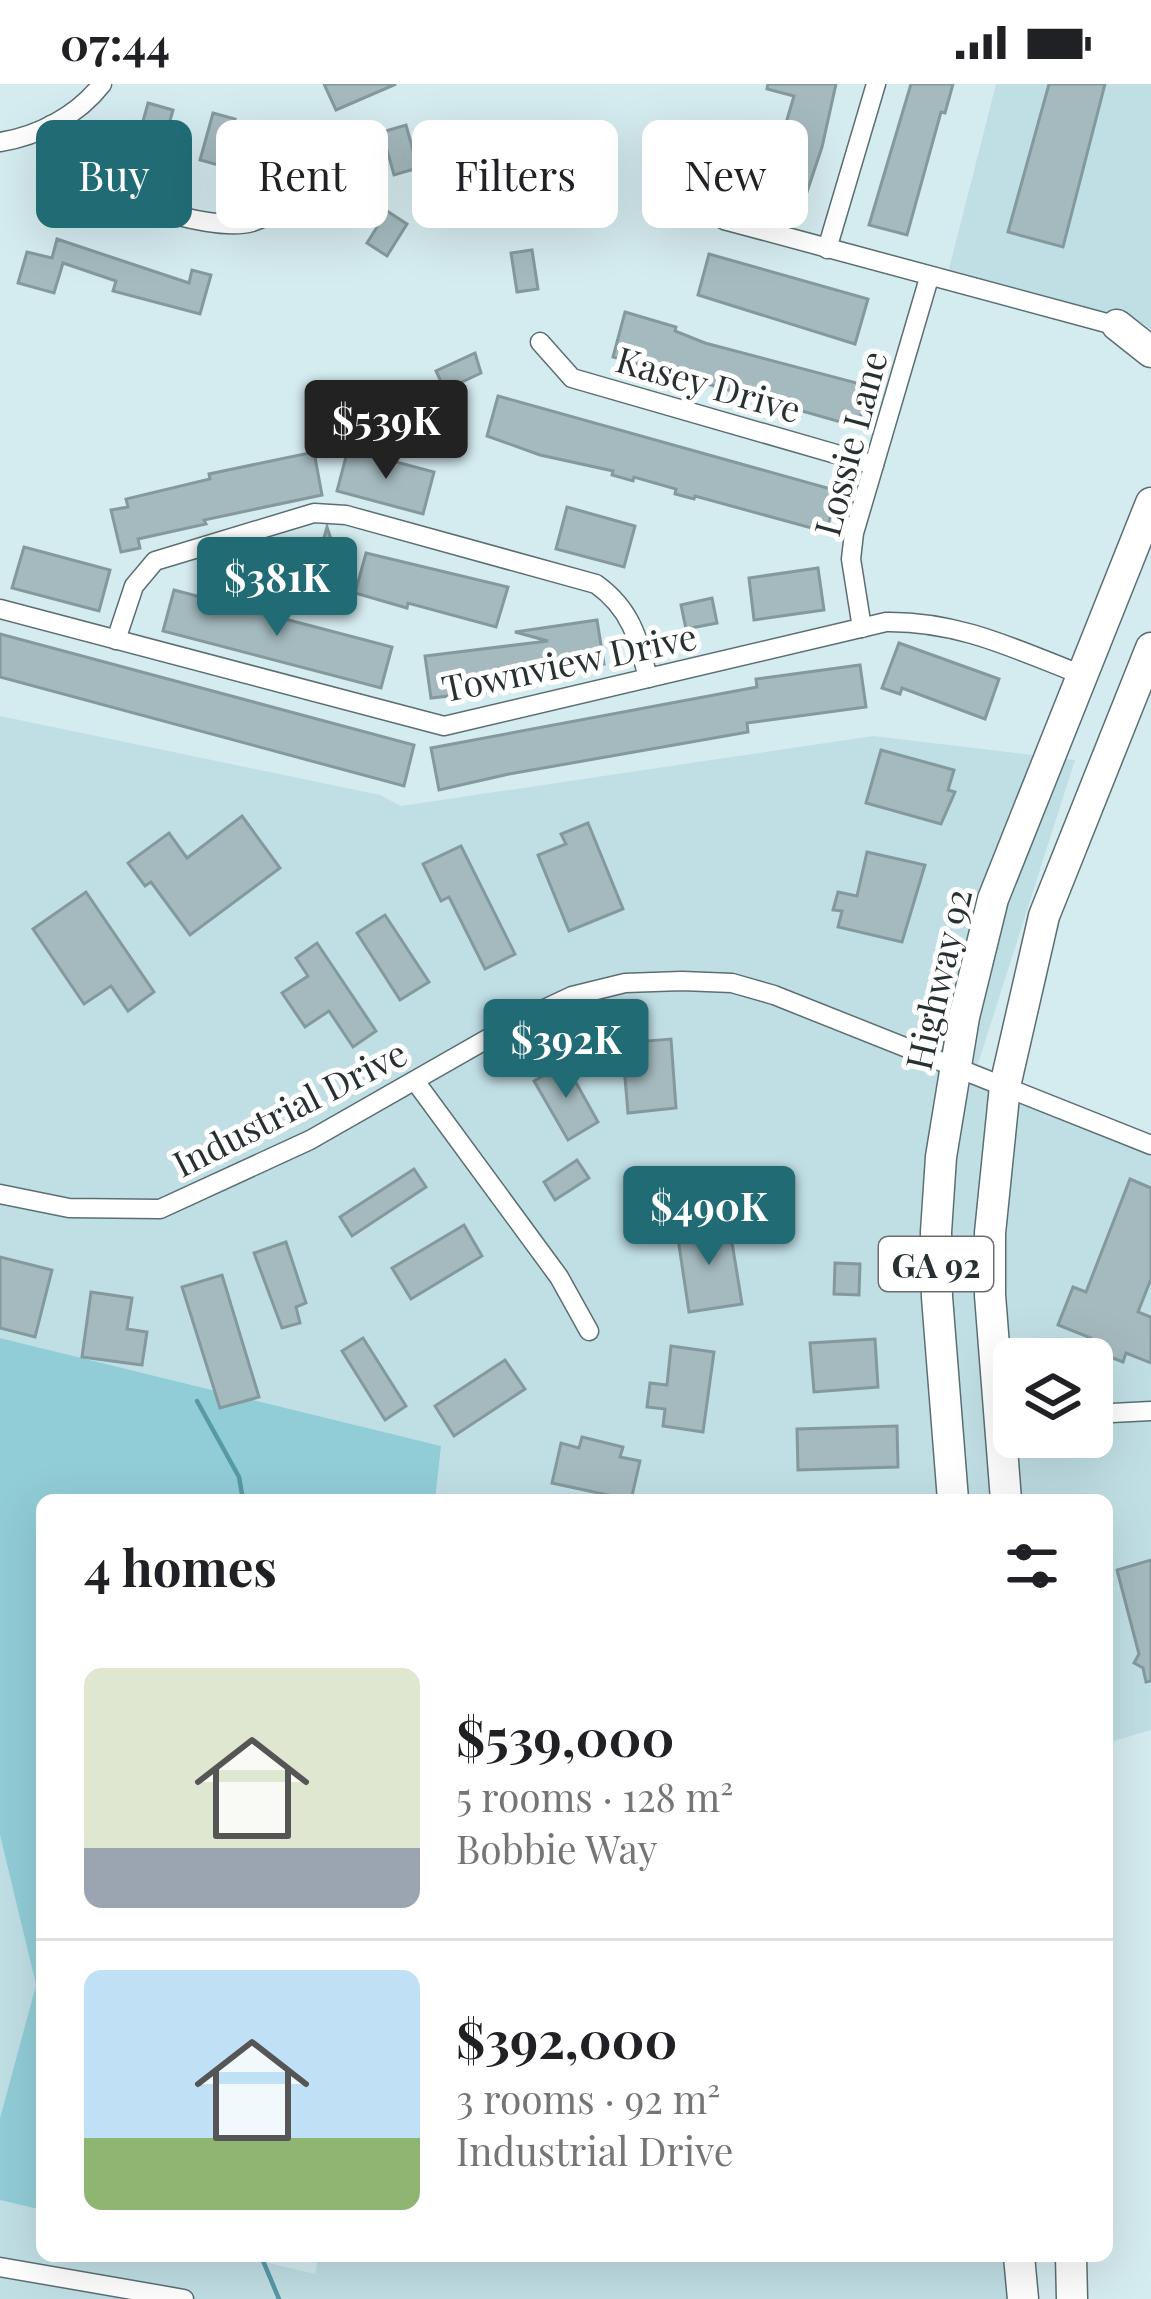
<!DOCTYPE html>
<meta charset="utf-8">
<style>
:root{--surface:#fff;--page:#f6f6f6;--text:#202124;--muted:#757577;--line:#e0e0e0;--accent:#216b75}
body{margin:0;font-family:"Playfair Display",serif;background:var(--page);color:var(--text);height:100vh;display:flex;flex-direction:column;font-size:45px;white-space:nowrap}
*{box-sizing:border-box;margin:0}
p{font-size:39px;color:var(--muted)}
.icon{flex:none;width:66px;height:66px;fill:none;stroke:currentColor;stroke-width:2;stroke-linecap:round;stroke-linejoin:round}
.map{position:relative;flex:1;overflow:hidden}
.details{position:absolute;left:36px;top:1410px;width:1077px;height:768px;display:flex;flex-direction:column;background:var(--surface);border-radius:18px;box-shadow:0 12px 48px #0002}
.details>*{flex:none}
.hud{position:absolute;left:36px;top:36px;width:1080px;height:108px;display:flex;gap:24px}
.tools{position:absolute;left:993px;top:1254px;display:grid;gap:24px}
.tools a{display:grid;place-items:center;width:120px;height:120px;border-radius:18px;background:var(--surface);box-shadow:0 12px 48px #0002;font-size:60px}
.price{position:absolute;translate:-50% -102px;padding:0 27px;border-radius:12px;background:var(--accent);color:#fff;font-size:39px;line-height:78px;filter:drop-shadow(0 3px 6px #0008)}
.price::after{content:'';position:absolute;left:50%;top:72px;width:36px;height:27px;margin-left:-18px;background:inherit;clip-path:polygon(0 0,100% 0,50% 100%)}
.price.selected{background:#222;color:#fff}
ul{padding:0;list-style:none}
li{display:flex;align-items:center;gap:36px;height:300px;padding:0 48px}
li+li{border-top:3px solid var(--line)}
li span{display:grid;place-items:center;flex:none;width:336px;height:240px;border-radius:18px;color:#555}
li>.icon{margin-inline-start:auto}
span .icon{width:144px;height:144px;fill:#fffc;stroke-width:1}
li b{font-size:51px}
h2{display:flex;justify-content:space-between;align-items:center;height:144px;padding:0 48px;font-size:51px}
.tag{padding:0 42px;border-radius:18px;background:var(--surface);box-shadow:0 12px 48px #0002;font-size:42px;line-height:108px}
.tag.selected{background:var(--accent);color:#fff}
.status{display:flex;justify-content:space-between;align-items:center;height:84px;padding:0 60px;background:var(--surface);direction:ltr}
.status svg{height:33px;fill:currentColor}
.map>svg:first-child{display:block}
.built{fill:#c0dfe5;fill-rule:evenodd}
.green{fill:#91cdd7}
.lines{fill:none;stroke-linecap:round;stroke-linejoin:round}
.stream{stroke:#569aa5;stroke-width:4.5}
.building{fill:#a4babe;stroke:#84999d;stroke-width:3}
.minor-casing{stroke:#5b6f73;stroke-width:21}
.primary-casing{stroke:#5b6f73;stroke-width:33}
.minor{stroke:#fff;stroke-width:18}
.primary{stroke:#fff;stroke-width:30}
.labels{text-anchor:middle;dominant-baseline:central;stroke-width:10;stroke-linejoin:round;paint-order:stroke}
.shield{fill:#fff;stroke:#686f70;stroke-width:3}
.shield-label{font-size:33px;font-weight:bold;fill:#283132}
.street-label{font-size:36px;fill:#283132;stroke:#fff}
</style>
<div class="status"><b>07:44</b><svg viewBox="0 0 49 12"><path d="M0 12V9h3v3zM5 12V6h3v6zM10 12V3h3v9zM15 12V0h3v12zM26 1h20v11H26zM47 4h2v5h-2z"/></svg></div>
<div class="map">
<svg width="1151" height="2215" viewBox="0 0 1151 2215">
<rect width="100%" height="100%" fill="#d4ebef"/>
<g class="built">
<polygon points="996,0 1151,0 1151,245 946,197"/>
<path d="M0,632L380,711L401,722L873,652L1075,676L975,989L1151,1062V1646L1107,1659V1416H435L440,1362L0,1254ZM1014,1275H1092V1353H1014Z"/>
<polygon points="0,1751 36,1901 0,2034"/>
<polygon points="0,2116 42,2126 42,2172 239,2172 315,2190 319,2172 1004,2172 1010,2215 0,2215"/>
</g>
<polygon class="green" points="0,1254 441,1362 435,1416 42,1416 42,2126 0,2116 0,2034 36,1901 0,1751"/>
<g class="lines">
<g class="stream">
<polyline points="197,1317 239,1393 243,1416"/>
<polyline points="261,2172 279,2215"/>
</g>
</g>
<g class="building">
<polygon points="324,0 396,0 336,26"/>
<polygon points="768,0 836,0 822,63 805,114 767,103 794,12 767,5"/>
<polygon points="911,0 953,0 945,29 941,28 907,151 869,141"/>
<polygon points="1049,0 1105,0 1063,163 1008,148"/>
<polygon points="148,19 173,26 165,55 140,48"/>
<polygon points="213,29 235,35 222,82 200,76"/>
<polygon points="406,41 418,84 394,91 382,48"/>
<polygon points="387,127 407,140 387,172 367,159"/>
<polygon points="57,155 189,199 192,186 211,191 200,230 113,207 116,197 63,179 54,209 18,199 27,168 52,174"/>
<polygon points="532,166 538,205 517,208 511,169"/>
<polygon points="709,170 868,215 855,260 698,211"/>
<polygon points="625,228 676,243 675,247 705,259 868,302 858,343 613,273"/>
<polygon points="475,269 481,289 445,306 436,287"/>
<polygon points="498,312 838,407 826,448 695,412 694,415 675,410 676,405 634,393 633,397 612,391 613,387 540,371 487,352"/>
<polygon points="348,365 434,388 423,430 337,407"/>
<polygon points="314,368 322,411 204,436 206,440 138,455 140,464 121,468 111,426 128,423 126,415 210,395 209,390"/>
<polygon points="567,423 635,442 624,483 556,465"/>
<polygon points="327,443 343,492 275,512 264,472 324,454"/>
<polygon points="24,463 110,486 99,527 12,504"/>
<polygon points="366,469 508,503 496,543 408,519 407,524 355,509"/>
<polygon points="818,484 824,526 754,536 749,494"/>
<polygon points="174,506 392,563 381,604 163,547"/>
<polygon points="712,514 717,539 686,545 681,521"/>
<polygon points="597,536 604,580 518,593 520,604 431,614 425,572 548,557 515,548"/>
<polygon points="0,550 414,661 404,702 0,593"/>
<polygon points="899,559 999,595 985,635 902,604 900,610 882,604"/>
<polygon points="860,581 866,623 747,639 748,648 509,690 439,706 431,664 757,603 756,595"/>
<polygon points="881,666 954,686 948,706 955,708 941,740 866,719"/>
<polygon points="242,732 280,784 190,851 151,798 145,802 128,779 169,749 187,774"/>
<polygon points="588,739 623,825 569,847 538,771 566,760 561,750"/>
<polygon points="461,762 515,870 485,885 449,813 441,817 423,780"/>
<polygon points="867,768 925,781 902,858 838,843 842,827 833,826 838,808 857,812"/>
<polygon points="86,808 154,908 128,927 111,902 84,920 33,845"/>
<polygon points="385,831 429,898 400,916 357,849"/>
<polygon points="317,859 376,947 353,963 329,927 305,943 282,909 308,892 296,874"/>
<polygon points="671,955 676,1024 628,1029 622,959"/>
<polygon points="565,979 598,1038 568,1056 534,997"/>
<polygon points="577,1076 589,1094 555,1116 544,1098"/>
<polygon points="414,1085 426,1103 352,1152 340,1133"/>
<polygon points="1130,1095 1151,1104 1151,1195 1138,1228 1151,1233 1151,1279 1126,1269 1123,1278 1087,1264 1091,1254 1058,1241 1073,1203 1086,1208"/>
<polygon points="729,1140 742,1220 689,1228 677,1148"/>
<polygon points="464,1141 482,1172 411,1215 392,1184"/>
<polygon points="286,1158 306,1219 296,1223 300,1239 282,1244 254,1169"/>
<polygon points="0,1173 52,1186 35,1253 0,1244"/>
<polygon points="835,1179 860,1180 859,1211 834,1210"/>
<polygon points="222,1191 259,1313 220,1324 182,1203"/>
<polygon points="91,1208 132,1214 127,1245 147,1248 142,1281 82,1273"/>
<polygon points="363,1254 406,1322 385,1336 342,1267"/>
<polygon points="875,1255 878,1303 814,1308 810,1259"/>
<polygon points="671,1262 714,1268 703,1348 663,1342 665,1325 647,1323 650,1299 667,1301"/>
<polygon points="505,1276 525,1305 454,1352 435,1322"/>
<polygon points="897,1342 898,1383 798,1386 797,1345"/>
<polygon points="582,1353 623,1363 620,1373 640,1377 631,1416 552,1399 561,1359 579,1364"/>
<polygon points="1151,1476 1151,1597 1146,1598 1143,1584 1134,1579 1139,1570 1117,1486"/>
</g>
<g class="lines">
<defs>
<g id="minor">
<path d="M51,41C65,63 77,86 98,100C128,121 218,148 252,138C276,130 297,112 317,98"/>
<path d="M0,58C39,52 78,31 102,0"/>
<polyline points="724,136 1125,244"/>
<polyline points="827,165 876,0"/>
<polyline points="540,258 572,294 874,381"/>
<path d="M0,525L444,642L886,538C959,537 1015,565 1082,591"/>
<polyline points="862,544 851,475 854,449 929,194"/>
<path d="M116,556L134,502L155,477L314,429L346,431L596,500C631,525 638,554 648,594"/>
<polyline points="415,997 559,1193 589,1247"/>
<polyline points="0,1110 69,1124 160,1125 310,1056 517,938 572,912 625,899 682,897 732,899 774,911 1151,1061"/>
<polyline points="1092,1330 1151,1327"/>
<polyline points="0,2183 184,2215"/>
</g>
<g id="primary">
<polyline points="1117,241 1151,268"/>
<polyline points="953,1416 937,1213 936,1148 941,1073 964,933 993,815 1151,419"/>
<polyline points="1006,1416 990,1211 990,1149 1005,1002 1044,832 1151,564"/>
<polyline points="1019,2172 1023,2215"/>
<polyline points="1071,2172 1072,2215"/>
</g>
</defs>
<use href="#minor" class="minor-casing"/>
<use href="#primary" class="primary-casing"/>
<use href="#minor" class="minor"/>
<use href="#primary" class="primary"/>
</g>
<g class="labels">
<rect class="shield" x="879" y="1153" width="114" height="54" rx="9"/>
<g class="shield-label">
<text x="936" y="1180">GA 92</text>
</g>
<g class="street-label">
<text transform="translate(709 299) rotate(16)">Kasey Drive</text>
<text transform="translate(849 359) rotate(-75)">Lossie Lane</text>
<text transform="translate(569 577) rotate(-12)">Townview Drive</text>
<text transform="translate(937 895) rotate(-77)">Highway 92</text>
<text transform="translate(289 1023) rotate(-27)">Industrial Drive</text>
</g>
</g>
</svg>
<div class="tools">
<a><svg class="icon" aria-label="layers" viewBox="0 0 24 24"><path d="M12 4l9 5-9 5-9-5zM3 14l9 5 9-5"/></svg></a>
</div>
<b class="price selected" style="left:386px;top:398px">$539K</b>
<b class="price" style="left:277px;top:555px">$381K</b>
<b class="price" style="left:566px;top:1017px">$392K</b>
<b class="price" style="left:709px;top:1184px">$490K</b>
<div class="hud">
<a class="tag selected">Buy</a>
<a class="tag">Rent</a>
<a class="tag">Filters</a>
<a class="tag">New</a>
</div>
<section class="details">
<h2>4 homes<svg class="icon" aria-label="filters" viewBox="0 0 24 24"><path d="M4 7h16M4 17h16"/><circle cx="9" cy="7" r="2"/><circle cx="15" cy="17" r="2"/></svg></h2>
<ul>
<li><span style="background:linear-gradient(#dfe7d0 75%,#9aa5b1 0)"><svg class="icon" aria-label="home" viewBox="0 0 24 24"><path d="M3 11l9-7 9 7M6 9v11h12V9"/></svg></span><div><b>$539,000</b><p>5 rooms · 128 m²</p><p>Bobbie Way</p></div></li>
<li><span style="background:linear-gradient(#bfe0f5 70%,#8fb573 0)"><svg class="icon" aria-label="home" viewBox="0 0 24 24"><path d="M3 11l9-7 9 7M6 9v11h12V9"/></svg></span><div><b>$392,000</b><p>3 rooms · 92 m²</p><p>Industrial Drive</p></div></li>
</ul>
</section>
</div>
